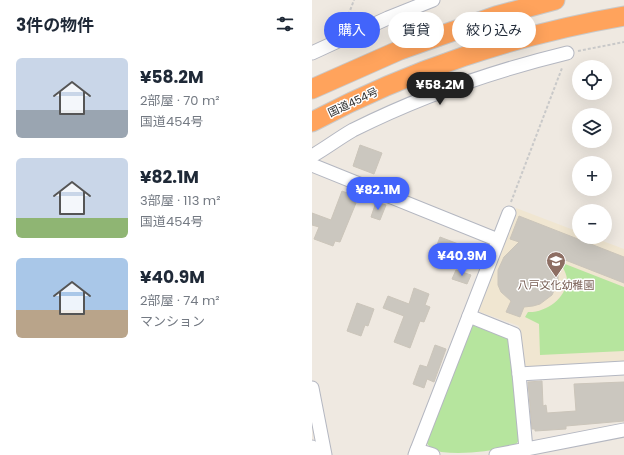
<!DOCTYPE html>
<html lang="ja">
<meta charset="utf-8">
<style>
:root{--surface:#fff;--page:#f6f6f7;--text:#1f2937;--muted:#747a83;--accent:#4264fb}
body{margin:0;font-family:Poppins,"Noto Sans JP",sans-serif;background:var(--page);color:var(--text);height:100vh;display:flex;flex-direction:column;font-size:15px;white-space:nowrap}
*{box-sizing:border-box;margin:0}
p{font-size:13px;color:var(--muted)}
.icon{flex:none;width:22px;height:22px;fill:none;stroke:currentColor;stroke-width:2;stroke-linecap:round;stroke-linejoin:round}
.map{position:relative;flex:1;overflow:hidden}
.panel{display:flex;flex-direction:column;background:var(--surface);width:312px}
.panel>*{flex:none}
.guide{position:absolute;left:12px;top:12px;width:240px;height:36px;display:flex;gap:8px}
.controls{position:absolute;left:260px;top:60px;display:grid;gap:8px}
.controls a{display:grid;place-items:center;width:40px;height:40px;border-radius:50%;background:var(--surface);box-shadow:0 4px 16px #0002;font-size:20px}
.price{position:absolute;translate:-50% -34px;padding:0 9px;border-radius:14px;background:var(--accent);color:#fff;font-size:13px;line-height:26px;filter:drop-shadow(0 1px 2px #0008)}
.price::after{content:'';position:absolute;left:50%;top:24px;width:12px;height:9px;margin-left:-6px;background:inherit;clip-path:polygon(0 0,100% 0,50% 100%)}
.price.on{background:#222;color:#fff}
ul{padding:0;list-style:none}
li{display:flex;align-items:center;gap:12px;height:100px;padding:0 16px}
li span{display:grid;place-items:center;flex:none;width:112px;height:80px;border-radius:6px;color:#555}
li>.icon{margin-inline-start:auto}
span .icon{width:48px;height:48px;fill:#fffc;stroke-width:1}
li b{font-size:17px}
h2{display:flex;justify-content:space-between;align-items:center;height:48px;padding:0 16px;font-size:17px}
.pill{padding:0 14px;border-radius:18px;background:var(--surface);box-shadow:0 4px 16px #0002;font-size:14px;line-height:36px}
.pill.on{background:var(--accent);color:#fff}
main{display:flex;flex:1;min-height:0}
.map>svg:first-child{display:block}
.education{fill:#f0e6d1}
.green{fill:#b6e59e}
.building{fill:#cbc7bf;stroke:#cbc5ba}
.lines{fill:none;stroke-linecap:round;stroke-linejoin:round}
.minor-casing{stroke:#b4b7c1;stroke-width:15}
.highway-casing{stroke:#c9c9c9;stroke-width:21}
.path{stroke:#c9c9c9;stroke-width:2;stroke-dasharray:3 2;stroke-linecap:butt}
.minor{stroke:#fff;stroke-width:13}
.highway{stroke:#ffa35c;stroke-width:19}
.labels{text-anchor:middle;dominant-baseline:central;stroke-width:3;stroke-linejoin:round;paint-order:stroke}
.street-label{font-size:11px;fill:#2e2e2e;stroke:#fff}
.education-label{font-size:11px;fill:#785e54;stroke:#fff}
</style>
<main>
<section class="panel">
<h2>3件の物件<svg class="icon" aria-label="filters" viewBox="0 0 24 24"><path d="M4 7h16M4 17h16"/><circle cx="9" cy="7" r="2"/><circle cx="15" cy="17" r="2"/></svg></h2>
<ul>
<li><span style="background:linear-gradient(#c9d6e8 65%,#9aa5b1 0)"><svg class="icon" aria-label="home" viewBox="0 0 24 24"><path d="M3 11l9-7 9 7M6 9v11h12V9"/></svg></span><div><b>¥58.2M</b><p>2部屋 · 70 m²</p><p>国道454号</p></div></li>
<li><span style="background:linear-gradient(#c9d6e8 75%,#8fb573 0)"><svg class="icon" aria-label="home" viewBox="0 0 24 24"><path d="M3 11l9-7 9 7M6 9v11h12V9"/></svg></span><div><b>¥82.1M</b><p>3部屋 · 113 m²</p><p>国道454号</p></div></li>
<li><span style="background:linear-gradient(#a9c7e8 65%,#b9a48a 0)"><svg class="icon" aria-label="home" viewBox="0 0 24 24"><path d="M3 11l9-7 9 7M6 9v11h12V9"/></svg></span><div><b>¥40.9M</b><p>2部屋 · 74 m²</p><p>マンション</p></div></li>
</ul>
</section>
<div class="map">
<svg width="312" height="455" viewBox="0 0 312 455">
<rect width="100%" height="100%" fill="#efe9e1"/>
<polygon class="education" points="204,208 267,232 267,237 280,237 312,249 312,362 217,368 211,364 207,326 168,312 165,306"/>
<g class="green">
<path d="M248,262L312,287V351L228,355L227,324L213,317L216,312C233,313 254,299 255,280C255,274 251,268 248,262Z"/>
<path d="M160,325L197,339L207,440L203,446C179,451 153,455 129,452C123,449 118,449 114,442Z"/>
</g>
<g class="building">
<polygon points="48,145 70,153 62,174 41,166"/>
<polygon points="30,191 43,196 41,202 44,203 28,242 23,241 21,246 2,239 7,227 0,225 0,213 19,220"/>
<polygon points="64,202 74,205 68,220 59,217"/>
<polygon points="207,216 312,257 312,283 243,256 246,275 246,282 240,295 228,304 221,306 212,307 208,317 194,312 199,301 189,292 186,285 186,270 192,257 207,242 198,239"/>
<polygon points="128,237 149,245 143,261 127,256 129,252 123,250"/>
<polygon points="144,270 159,275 155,284 140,279"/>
<polygon points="102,288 117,294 113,305 118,307 112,322 108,321 98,348 82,342 92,316 71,308 76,296 97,304"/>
<polygon points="45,303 62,309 56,326 53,325 49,336 35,331"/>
<polygon points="123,345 134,349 122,382 115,379 112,388 101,384 108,365 115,367"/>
<polygon points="230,381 231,406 234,405 235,413 264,411 262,384 312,382 312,421 254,426 254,429 223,431 223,429 220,429 216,382"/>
</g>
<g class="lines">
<defs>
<g id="minor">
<polyline points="0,53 76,18 121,0"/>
<path d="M0,156C14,148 27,138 41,130C109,96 181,71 255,53"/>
<polyline points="0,165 186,240"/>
<polyline points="157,316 202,334 207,374 214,449"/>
<polyline points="207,374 312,368"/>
<polyline points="0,388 13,455"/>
<polyline points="0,447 1,455"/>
<polyline points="105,450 121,455"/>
<polyline points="103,455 197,213"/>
<polyline points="184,455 312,430"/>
</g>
<g id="highway">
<polyline points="0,89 88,50 184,16 243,0"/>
<path d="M0,122C95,71 205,34 312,16"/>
</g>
</defs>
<use href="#minor" class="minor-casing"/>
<use href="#highway" class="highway-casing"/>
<g class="path">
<polyline points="33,24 42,0"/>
<polyline points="266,51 312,42"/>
<polyline points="199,202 250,68"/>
</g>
<use href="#minor" class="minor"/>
<use href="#highway" class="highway"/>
</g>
<defs>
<symbol id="school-pin" viewBox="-11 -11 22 30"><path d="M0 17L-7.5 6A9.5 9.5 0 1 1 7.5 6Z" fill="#8d6e63" stroke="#fff"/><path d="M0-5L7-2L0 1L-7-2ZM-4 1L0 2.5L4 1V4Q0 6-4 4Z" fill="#fff"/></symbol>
</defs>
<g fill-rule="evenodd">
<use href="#school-pin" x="233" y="250" width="22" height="30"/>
</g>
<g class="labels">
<g class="street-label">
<text transform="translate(41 102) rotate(-25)">国道454号</text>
</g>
<g class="education-label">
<text x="244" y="285">八戸文化幼稚園</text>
</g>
</g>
</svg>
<div class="controls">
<a><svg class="icon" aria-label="locate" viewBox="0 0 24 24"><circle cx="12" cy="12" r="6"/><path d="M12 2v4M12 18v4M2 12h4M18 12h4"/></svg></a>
<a><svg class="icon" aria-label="layers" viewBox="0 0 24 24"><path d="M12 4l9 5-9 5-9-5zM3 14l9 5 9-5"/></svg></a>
<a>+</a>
<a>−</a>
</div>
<b class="price on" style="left:128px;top:106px">¥58.2M</b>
<b class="price" style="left:66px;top:211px">¥82.1M</b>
<b class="price" style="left:150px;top:277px">¥40.9M</b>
<div class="guide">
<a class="pill on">購入</a>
<a class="pill">賃貸</a>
<a class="pill">絞り込み</a>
</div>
</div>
</main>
